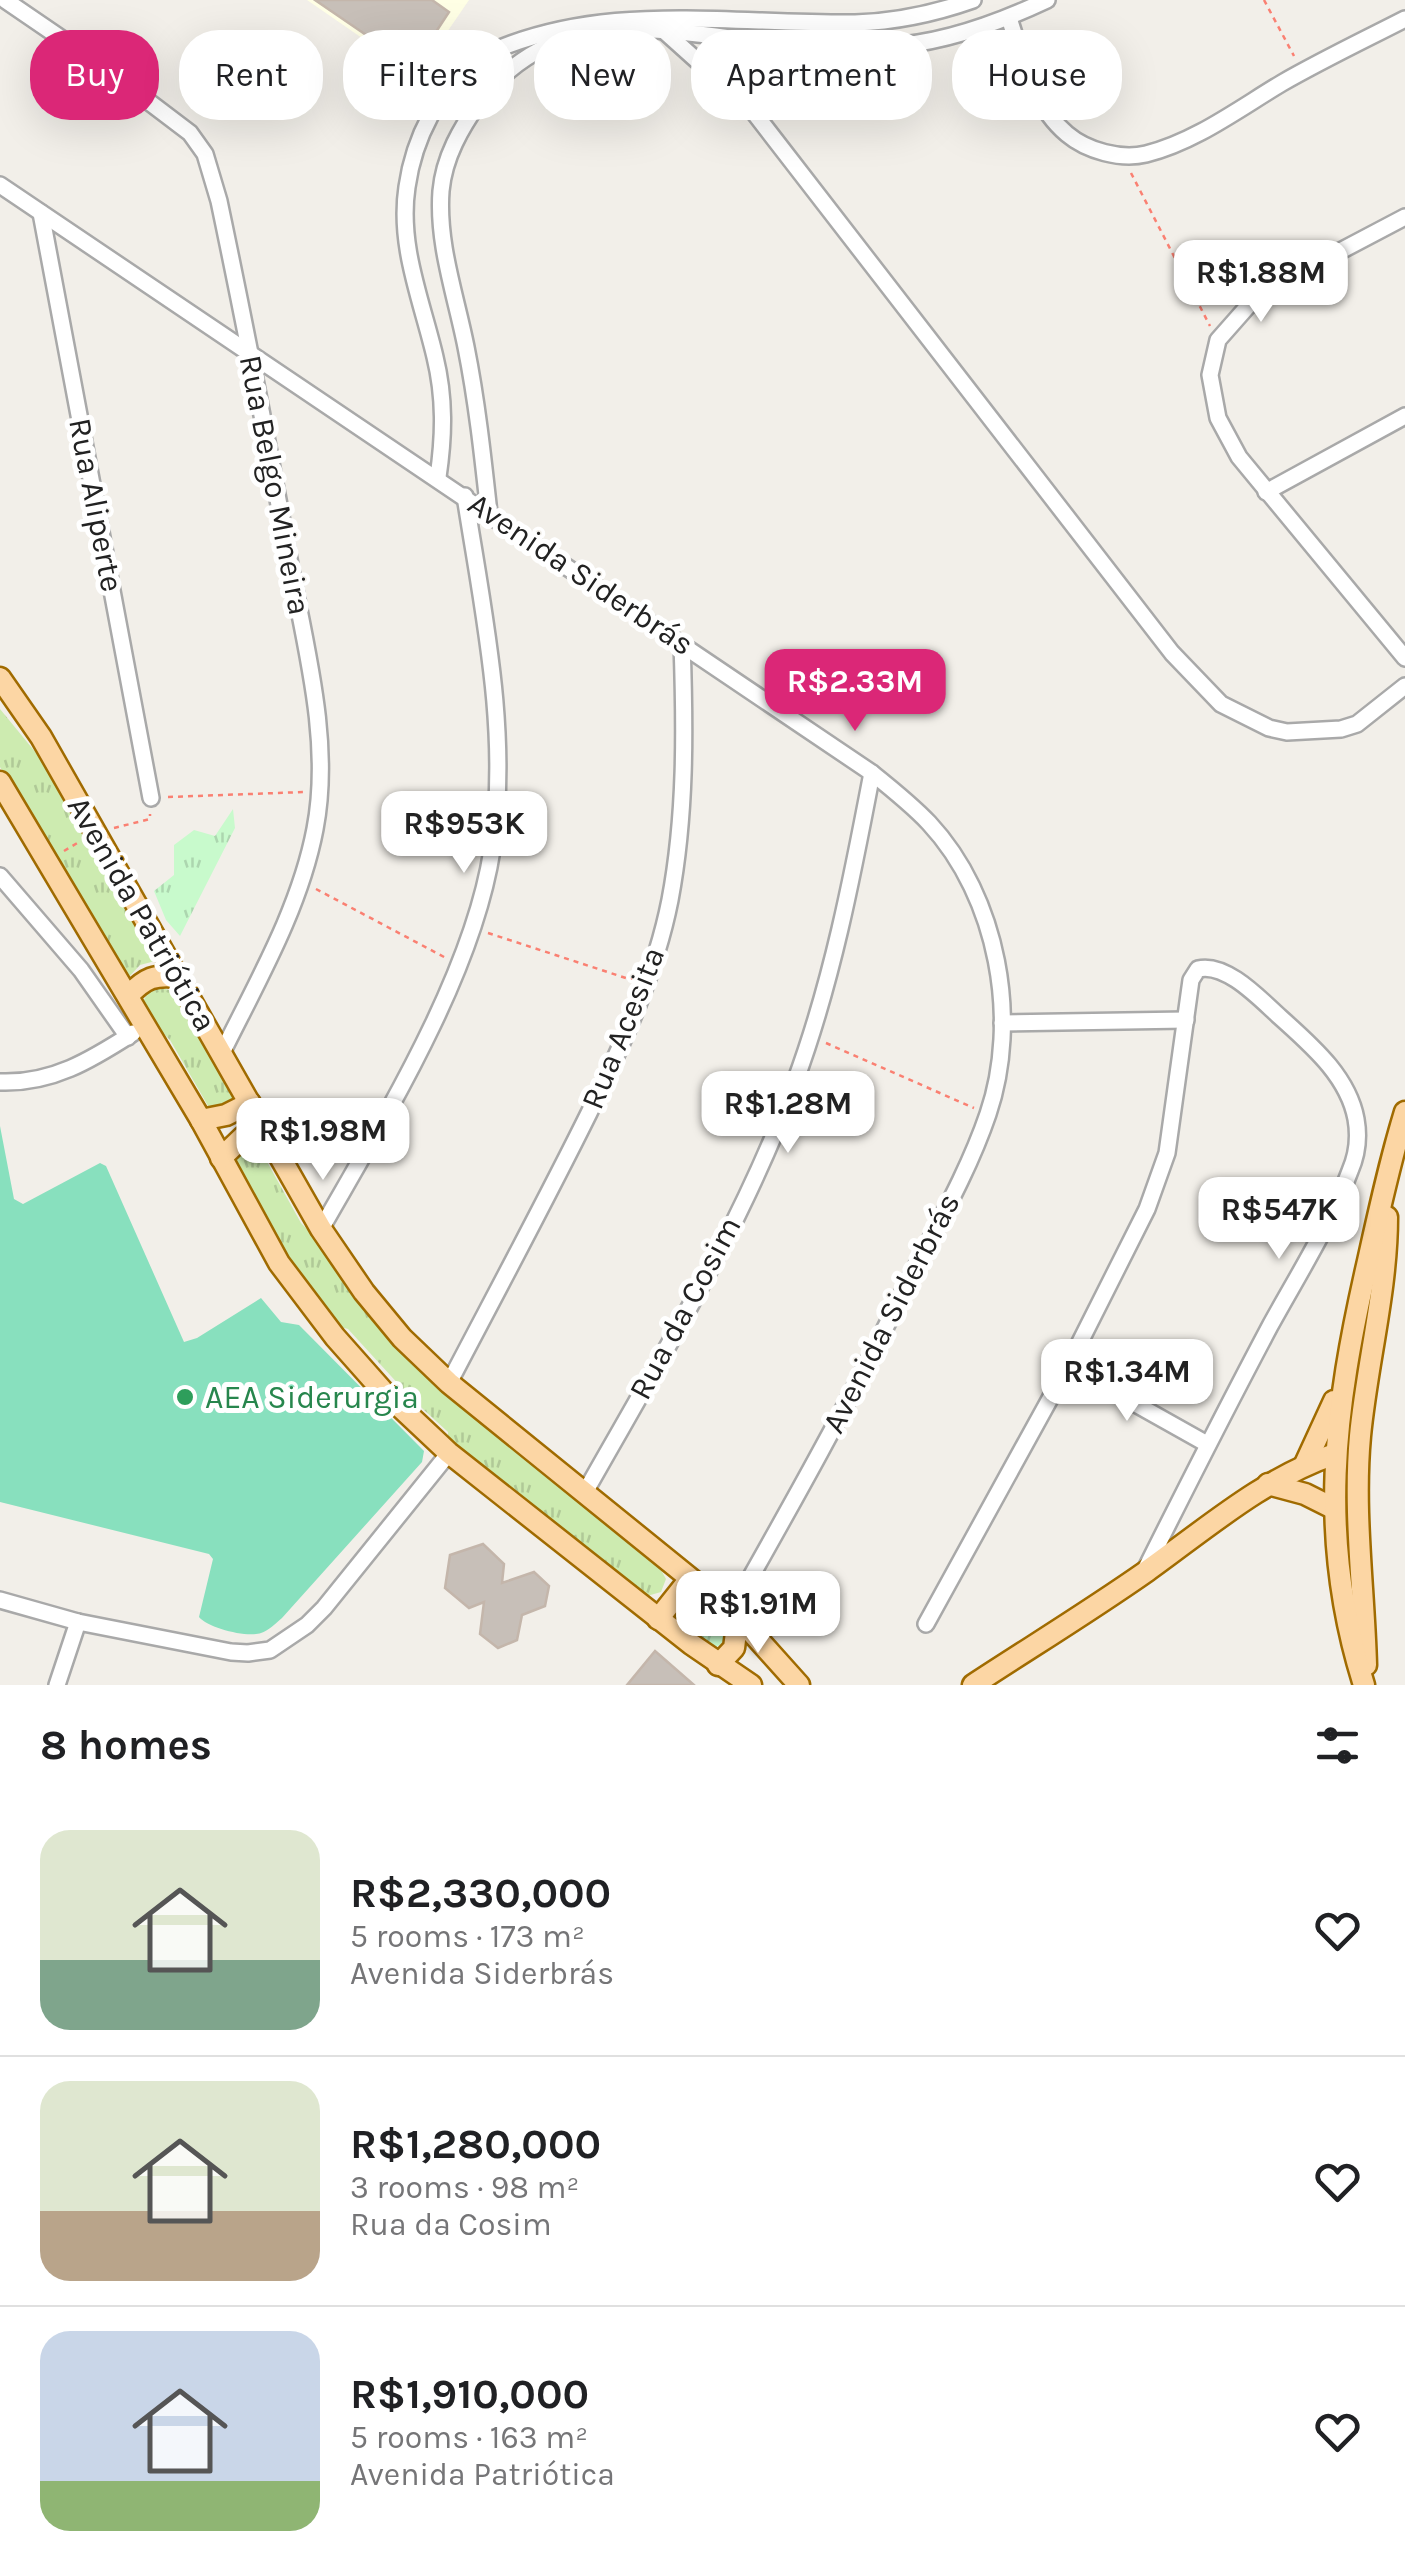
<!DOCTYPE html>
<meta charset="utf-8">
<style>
:root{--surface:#fff;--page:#f6f6f6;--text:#202124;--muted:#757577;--line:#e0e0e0;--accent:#db2777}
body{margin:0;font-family:Karla,sans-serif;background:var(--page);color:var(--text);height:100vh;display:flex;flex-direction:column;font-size:38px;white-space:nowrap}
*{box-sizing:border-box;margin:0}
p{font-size:32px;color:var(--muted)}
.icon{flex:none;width:55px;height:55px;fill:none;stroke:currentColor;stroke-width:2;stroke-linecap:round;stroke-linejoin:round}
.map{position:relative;height:1685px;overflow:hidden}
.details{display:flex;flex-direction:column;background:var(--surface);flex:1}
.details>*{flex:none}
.top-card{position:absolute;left:30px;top:30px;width:1345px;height:90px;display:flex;gap:20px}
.price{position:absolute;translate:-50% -85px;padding:0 22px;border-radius:20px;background:#fff;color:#222;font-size:32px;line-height:65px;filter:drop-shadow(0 2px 5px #0008)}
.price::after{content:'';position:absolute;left:50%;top:60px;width:30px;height:22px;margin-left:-15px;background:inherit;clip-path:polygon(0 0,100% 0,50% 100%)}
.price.active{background:var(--accent);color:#fff}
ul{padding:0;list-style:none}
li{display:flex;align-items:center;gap:30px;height:250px;padding:0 40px}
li+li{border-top:2px solid var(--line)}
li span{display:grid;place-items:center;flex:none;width:280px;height:200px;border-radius:30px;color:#555}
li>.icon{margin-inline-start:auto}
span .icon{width:120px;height:120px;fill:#fffc;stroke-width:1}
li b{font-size:42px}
h2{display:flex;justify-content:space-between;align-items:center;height:120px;padding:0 40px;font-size:42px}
.chip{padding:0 35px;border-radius:40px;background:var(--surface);box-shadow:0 10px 40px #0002;font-size:35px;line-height:90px}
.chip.active{background:var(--accent);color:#fff}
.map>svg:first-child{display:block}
.education{fill:#ffffe5}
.grass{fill:url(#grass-tufts)}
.park{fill:url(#park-tufts)}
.pitch{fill:#88e0be}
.building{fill:#c7bfb8;stroke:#c4b6ab;stroke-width:2.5}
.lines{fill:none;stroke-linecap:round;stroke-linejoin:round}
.minor-casing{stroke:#a9a9a9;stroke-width:20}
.major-casing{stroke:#a06b00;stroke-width:25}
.path{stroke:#fa8072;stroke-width:2.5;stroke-dasharray:5 5;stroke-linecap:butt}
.minor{stroke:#fff;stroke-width:15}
.major{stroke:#fcd6a4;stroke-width:20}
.leisure-dot{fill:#2e9e5b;stroke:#fff;stroke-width:4}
.labels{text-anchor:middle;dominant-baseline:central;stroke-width:10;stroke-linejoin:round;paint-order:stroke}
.street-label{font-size:32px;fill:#222;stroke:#fff}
.leisure-label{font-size:32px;fill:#27864d;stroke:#fff;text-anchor:start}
</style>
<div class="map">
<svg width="1405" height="1685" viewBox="0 0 1405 1685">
<defs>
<pattern id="grass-tufts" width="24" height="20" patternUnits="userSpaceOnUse" patternTransform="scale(2.5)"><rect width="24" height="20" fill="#cdebb0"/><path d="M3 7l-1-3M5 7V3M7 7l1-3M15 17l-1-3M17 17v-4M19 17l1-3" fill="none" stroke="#b0c997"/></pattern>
<pattern id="park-tufts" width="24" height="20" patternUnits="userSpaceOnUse" patternTransform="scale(2.5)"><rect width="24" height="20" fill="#c8facc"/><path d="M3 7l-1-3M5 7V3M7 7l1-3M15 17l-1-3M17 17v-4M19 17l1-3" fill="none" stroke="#acd6af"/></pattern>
</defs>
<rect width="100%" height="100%" fill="#f2efe9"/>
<polygon class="education" points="307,0 469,0 417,76"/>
<g class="grass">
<polygon points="0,709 41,759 159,960 140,965 127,979 0,767"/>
<polygon points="158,987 169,990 182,1004 235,1099 211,1111 170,1040 158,1028 142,1003 148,993"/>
<polygon points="251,1148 261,1151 301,1223 535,1462 661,1570 666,1579 661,1592 647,1596 628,1591 448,1440 448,1432 412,1399 348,1329 330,1324 302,1282 233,1163 241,1150"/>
</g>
<g class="park">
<polygon points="233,809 235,828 180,936 166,920 154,891 174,875 174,845 194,830 215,836"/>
<path d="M689,1597L725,1626C728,1637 722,1647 711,1648L673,1620V1614L683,1598Z"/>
</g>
<path class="pitch" d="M0,1126L14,1199L23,1204L100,1163L106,1166L184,1342L197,1338L261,1298L281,1322L299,1325L424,1451L422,1462L282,1618C276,1623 268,1631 261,1633C247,1638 208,1628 199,1617L213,1559L209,1554L0,1502Z"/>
<g class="building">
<polygon points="315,0 432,0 449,12 413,67"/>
<polygon points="483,1544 504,1564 502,1583 534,1572 549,1586 545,1606 522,1615 517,1640 498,1648 480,1634 484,1602 469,1608 445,1588 450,1555"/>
<polygon points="655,1651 694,1685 627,1685"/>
</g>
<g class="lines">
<defs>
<g id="minor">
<path d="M5,0L103,67L190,133L205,154L219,201C244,320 267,439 289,559C305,645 332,742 315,829C300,908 257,982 222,1053"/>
<path d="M1009,18C1022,57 1033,106 1067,134C1087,151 1121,160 1146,154C1195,142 1240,108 1282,83C1322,60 1364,40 1405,19"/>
<polyline points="663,30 752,110 775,44"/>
<polyline points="752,110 1172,653 1221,704 1269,728 1287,732 1341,729 1357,724 1405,686"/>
<path d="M0,185L872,773C892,789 912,805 929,823C998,897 1020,1020 988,1114C967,1176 932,1234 903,1292C850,1401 791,1506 731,1612"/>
<polyline points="41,213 151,798"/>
<polyline points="1405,217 1310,267 1248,306 1218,340 1210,375 1218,418 1239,457 1405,658"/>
<path d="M438,477C444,436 445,398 435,357C422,301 398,246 407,187C414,137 439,90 477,58C598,0 717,24 855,23C893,22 936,13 973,0"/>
<polyline points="1266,492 1405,416"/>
<path d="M489,513C483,458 477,402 466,347C456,296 437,244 441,191C444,157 461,128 480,101C559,0 663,32 774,43C811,47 850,48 888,46C942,44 998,23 1047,0"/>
<polyline points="0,876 81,970 128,1037"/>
<polyline points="1002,1023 1186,1020"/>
<path d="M0,1082C52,1084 91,1060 133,1033"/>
<path d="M321,1229C383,1120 473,975 492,850C510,733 483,612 465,496"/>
<polyline points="1068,1366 1207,1444"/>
<path d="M449,1383C496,1293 544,1204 589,1113C622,1045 655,976 670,900C686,815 685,729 682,643"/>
<path d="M584,1494C659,1361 742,1226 795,1082C832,982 852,878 872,773"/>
<polyline points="0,1600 78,1622 231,1652 248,1653 270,1650 307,1625 324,1608 449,1453"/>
<path d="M926,1624L1068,1366L1147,1209L1167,1153L1191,980L1198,969C1226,962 1260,999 1280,1017C1311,1045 1348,1076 1356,1119C1359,1136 1357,1155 1350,1171C1330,1225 1298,1275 1270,1326C1227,1407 1186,1488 1145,1570"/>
<polyline points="57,1685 78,1622"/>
</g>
<g id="major">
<polyline points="0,678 41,737 321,1229 364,1292 402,1338 449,1383 738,1617 799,1685"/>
<polyline points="0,782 201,1120 279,1263 335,1337 382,1390 449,1453 691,1644 751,1685"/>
<path d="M129,995C145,978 155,974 178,977"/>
<polyline points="201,1120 226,1115 250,1103"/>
<polyline points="221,1158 243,1137 258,1137 273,1143"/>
<polyline points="1305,1464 1334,1401"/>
<polyline points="1268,1484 1305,1494 1335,1509"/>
<polyline points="658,1619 689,1580"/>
<polyline points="718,1665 734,1648 738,1617"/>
<path d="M1366,1665C1364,1589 1353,1512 1360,1436C1367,1363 1387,1291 1387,1217"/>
<path d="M973,1685C1031,1647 1090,1611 1147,1571C1207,1528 1264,1478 1335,1454"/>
<path d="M1364,1685C1317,1537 1334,1409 1368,1261C1379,1211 1390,1161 1405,1112"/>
</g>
</defs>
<use href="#minor" class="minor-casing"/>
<use href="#major" class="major-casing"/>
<g class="path">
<polyline points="1264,0 1294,56"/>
<polyline points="1131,173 1210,326"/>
<polyline points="168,797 304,792"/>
<polyline points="114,828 150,819 150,814"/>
<polyline points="64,851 79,842"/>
<polyline points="316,889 446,958"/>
<polyline points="488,933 632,980"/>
<polyline points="826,1043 974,1108"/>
</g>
<use href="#minor" class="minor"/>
<use href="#major" class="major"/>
</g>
<circle class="leisure-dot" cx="185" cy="1397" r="10"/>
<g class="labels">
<g class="street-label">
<text transform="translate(275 485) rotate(79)">Rua Belgo Mineira</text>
<text transform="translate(96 505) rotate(79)">Rua Aliperte</text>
<text transform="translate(581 574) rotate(34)">Avenida Siderbrás</text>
<text transform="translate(142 914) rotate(60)">Avenida Patriótica</text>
<text transform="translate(623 1028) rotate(-68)">Rua Acesita</text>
<text transform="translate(685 1308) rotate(-62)">Rua da Cosim</text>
<text transform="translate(891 1313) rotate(-63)">Avenida Siderbrás</text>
</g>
<g class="leisure-label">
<text x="205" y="1397">AEA Siderurgia</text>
</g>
</g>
</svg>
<b class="price" style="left:1261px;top:325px">R$1.88M</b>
<b class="price active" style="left:855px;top:734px">R$2.33M</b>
<b class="price" style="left:464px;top:876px">R$953K</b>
<b class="price" style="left:788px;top:1156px">R$1.28M</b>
<b class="price" style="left:323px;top:1183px">R$1.98M</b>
<b class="price" style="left:1279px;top:1262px">R$547K</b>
<b class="price" style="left:1127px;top:1424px">R$1.34M</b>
<b class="price" style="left:758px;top:1656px">R$1.91M</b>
<div class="top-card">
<a class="chip active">Buy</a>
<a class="chip">Rent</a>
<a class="chip">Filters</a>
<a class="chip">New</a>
<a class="chip">Apartment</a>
<a class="chip">House</a>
</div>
</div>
<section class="details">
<h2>8 homes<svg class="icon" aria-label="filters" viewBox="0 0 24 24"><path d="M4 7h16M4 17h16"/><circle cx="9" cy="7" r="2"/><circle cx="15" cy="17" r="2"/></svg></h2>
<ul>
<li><span style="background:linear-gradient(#dfe7d0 65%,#7fa58c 0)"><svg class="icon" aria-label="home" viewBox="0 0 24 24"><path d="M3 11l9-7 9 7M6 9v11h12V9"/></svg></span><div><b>R$2,330,000</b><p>5 rooms · 173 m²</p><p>Avenida Siderbrás</p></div><svg class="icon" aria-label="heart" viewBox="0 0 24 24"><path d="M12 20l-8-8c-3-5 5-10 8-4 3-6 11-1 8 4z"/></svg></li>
<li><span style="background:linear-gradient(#dfe7d0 65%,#b9a48a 0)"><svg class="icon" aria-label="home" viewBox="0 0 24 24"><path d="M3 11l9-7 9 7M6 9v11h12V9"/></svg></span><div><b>R$1,280,000</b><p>3 rooms · 98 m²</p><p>Rua da Cosim</p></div><svg class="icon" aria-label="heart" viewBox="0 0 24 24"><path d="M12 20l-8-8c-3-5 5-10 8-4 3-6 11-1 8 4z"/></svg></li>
<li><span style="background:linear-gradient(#c9d6e8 75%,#8fb573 0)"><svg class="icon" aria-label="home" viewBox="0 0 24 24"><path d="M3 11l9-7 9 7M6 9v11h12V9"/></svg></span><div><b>R$1,910,000</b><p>5 rooms · 163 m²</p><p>Avenida Patriótica</p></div><svg class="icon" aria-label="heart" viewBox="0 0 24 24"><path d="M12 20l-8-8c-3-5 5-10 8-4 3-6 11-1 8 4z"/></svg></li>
</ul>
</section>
